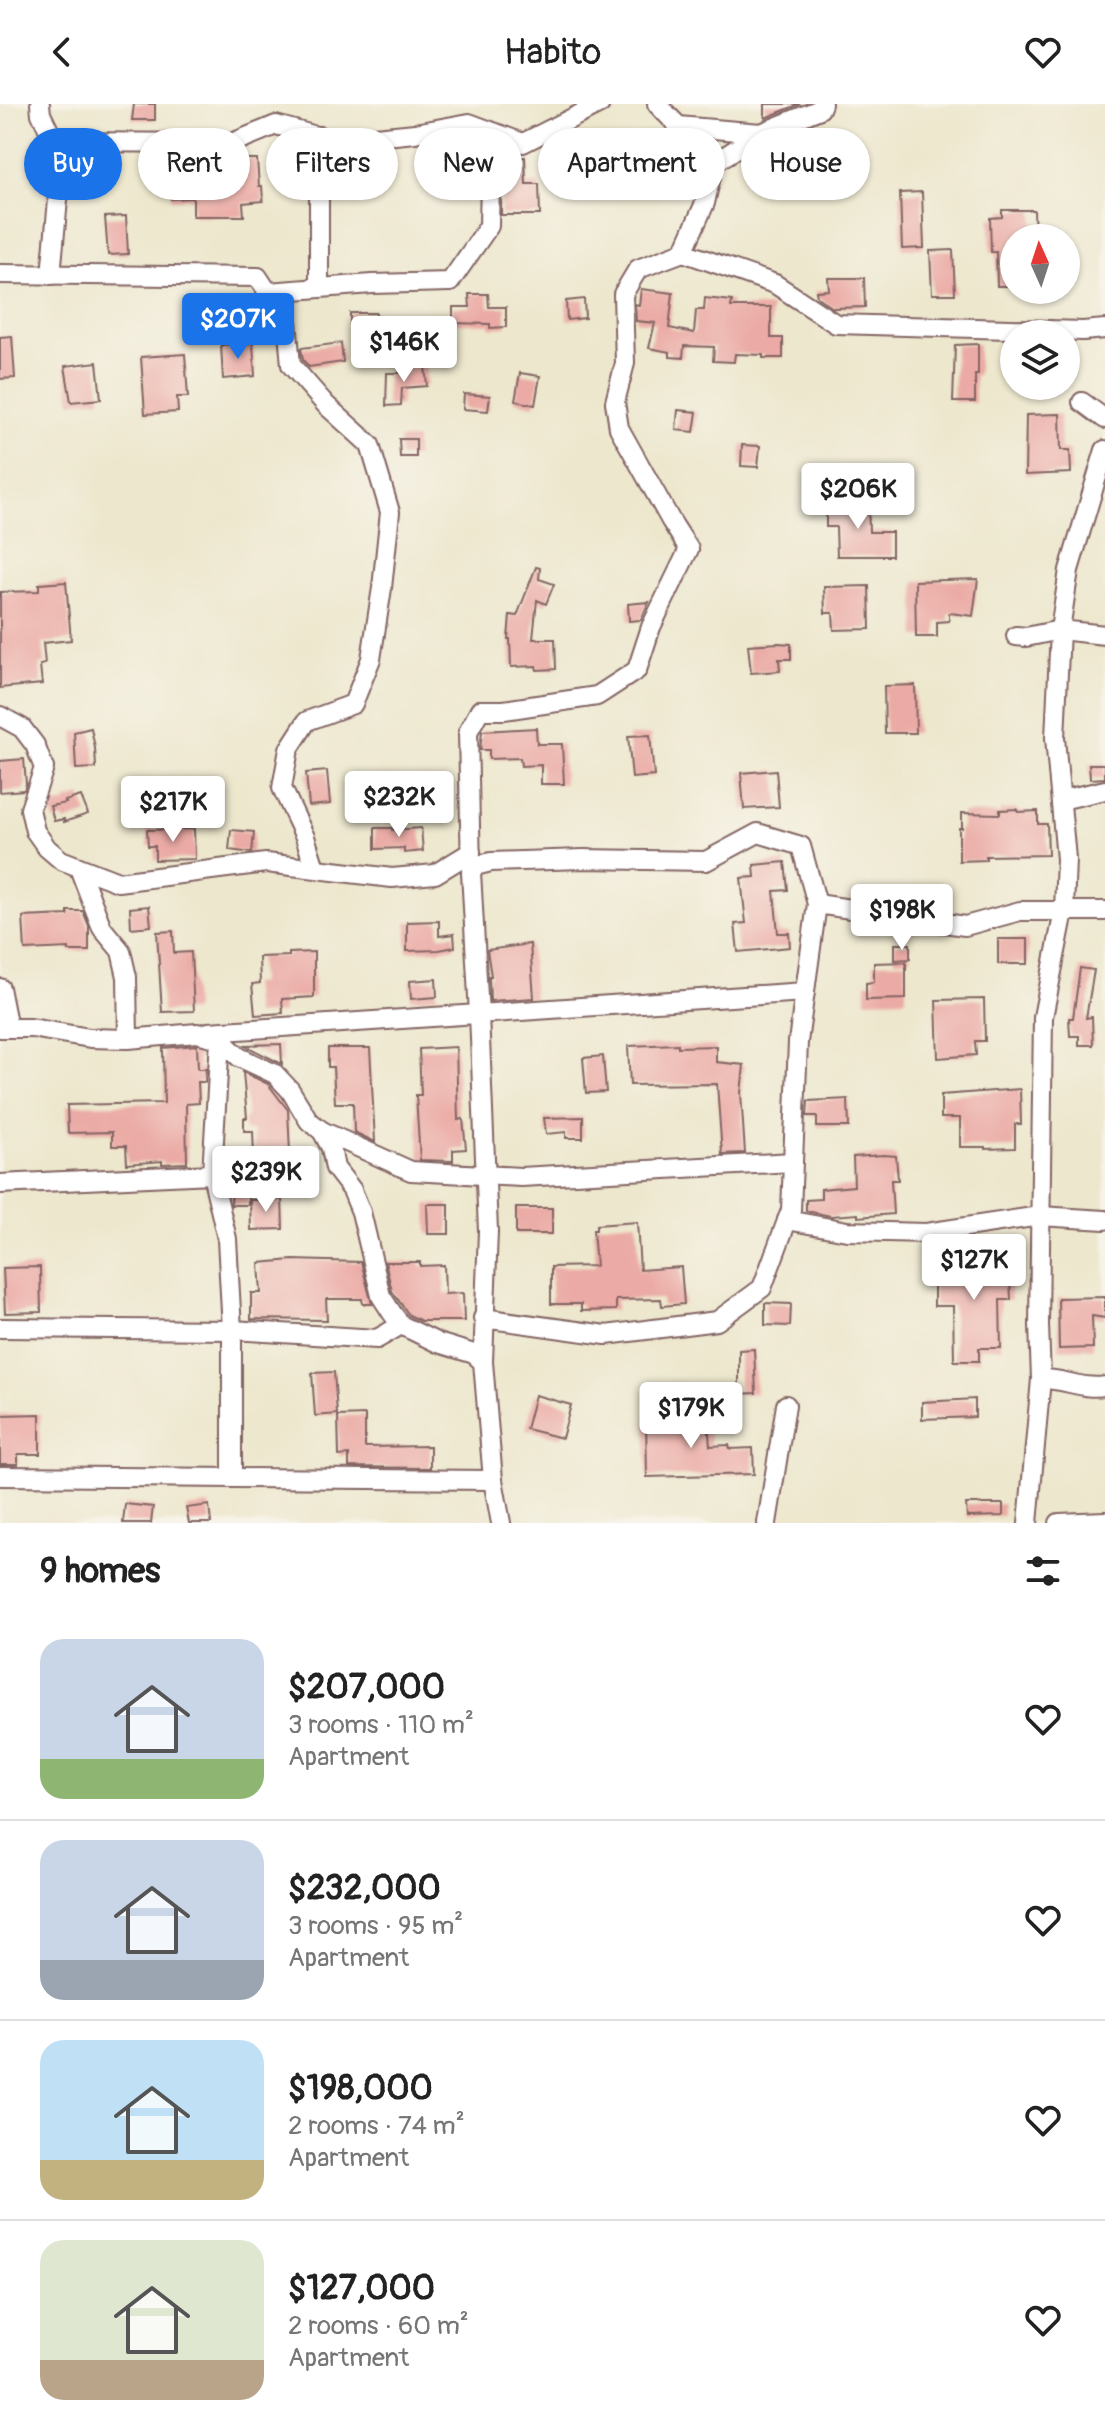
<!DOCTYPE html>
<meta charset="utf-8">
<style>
:root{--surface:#fff;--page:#f2f2f2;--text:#222;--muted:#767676;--line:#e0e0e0;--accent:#1a73e8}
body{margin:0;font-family:Pangolin,sans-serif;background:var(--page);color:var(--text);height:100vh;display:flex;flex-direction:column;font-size:30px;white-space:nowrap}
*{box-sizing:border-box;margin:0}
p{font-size:26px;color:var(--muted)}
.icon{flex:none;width:44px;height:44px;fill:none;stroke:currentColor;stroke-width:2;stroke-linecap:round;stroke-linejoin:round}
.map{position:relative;height:1419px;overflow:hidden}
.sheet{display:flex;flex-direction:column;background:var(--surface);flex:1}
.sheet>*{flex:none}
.top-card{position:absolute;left:24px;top:24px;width:1058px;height:72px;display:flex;gap:16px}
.needle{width:52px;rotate:357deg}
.buttons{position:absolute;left:1000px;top:120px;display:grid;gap:16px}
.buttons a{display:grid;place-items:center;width:80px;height:80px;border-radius:50%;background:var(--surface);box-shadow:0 2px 6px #0004;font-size:40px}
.price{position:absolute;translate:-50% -68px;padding:0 18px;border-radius:8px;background:#fff;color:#222;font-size:26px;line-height:52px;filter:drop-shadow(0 2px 4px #0008)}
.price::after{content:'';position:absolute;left:50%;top:48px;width:24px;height:18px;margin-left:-12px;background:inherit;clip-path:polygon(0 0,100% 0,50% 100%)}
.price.selected{background:var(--accent);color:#fff}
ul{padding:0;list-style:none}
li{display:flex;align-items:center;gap:24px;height:200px;padding:0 40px}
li+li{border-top:2px solid var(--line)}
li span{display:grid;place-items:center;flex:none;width:224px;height:160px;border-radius:24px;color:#555}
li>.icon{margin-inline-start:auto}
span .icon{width:96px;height:96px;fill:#fffc;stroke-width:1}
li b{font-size:34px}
h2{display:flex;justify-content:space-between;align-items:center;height:96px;padding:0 40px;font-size:34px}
.chip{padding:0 28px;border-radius:36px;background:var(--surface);box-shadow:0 2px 6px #0004;font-size:28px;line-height:72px}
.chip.selected{background:var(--accent);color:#fff}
header{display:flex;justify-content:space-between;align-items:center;height:104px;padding:0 40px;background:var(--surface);font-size:36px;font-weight:600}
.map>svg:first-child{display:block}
.building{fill:#ebaaa5}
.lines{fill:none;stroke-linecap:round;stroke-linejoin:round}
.minor-casing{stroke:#836564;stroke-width:22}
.minor{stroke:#fff;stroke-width:18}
</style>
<header><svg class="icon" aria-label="back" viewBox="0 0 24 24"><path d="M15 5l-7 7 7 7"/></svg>Habito<svg class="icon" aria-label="heart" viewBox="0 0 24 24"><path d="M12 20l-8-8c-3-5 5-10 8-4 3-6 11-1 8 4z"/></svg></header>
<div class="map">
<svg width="1105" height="1419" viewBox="0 0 1105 1419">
<rect width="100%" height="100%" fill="#f7f3e8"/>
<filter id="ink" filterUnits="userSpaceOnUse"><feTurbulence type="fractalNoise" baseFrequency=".0125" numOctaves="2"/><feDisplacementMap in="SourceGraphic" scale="16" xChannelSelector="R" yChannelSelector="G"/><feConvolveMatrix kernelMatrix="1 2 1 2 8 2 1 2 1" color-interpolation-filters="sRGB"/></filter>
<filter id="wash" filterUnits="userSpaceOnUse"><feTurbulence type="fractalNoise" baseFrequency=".006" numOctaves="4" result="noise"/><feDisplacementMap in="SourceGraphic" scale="32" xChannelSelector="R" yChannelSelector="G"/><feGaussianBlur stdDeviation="1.8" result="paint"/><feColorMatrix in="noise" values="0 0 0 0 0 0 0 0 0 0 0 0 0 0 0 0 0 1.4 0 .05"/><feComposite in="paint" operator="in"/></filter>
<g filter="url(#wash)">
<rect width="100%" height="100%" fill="#ede7cd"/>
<g id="blocks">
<g class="building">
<polygon points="134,0 155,0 155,16 132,16"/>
<polygon points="765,0 800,0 765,14"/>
<polygon points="370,51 371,79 340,79 340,52"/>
<polygon points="525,53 526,80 539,80 540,111 501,111 502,62 506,62 506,54"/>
<polygon points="242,55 257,55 259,82 262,82 263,97 243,99 244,112 193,112 193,94 171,95 170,72 224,67 224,62 242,61"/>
<polygon points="922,88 924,144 902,145 900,89"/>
<polygon points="1002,106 1034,106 1035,134 1014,134 1014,182 997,182 996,148 991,148 990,114 1002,113"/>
<polygon points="126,112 128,150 108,151 105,113"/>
<polygon points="953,146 955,190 932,190 930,147"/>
<polygon points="828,174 864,174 865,203 833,204 817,193 816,187 829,186"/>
<polygon points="641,185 673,189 669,224 694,229 696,206 704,206 705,194 732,197 731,203 771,203 771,234 783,234 783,254 763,254 763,251 735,250 734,258 713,257 714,243 684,242 683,254 670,253 670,248 649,244 655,219 636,217 635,200 639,201"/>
<polygon points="469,190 488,190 489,203 506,203 506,223 490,224 490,220 453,219 453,203 470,203"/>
<polygon points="584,195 585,214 567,216 566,197"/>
<rect x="350" y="209" width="26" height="23"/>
<polygon points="12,232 15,274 0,275 0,233"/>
<polygon points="253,239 255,272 223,275 221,241"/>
<polygon points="341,239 343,258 309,263 303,256 301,244"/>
<polygon points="978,240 978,271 975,271 975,298 953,298 955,241"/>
<polygon points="185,250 188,293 177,293 178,308 145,310 141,253"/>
<polygon points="97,258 101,295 71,298 65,262"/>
<polygon points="425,262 427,282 402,284 401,301 386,302 387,269 407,269 407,264"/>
<polygon points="520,269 540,272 535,301 515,297"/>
<polygon points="464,290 490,292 488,307 463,305"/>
<polygon points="678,306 697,308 694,328 676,326"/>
<polygon points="1060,310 1061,346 1070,346 1071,369 1025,371 1026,311"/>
<polygon points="399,335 416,335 416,353 400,353"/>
<polygon points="742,341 760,342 758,363 741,362"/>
<polygon points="868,392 869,428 892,428 892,452 837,452 836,423 826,423 826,407 848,406 847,393"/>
<polygon points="536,463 540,464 539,475 554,480 546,500 537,496 533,535 555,535 556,565 537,566 536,562 511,563 510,535 508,535 510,511 517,512"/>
<polygon points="978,475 973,512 949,509 949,517 937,518 937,533 916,533 915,477"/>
<polygon points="66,478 71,536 43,539 45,560 40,561 42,580 0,584 0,488 39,487 39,480"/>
<polygon points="869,482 870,525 834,526 833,509 825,509 824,483"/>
<polygon points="649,498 641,516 629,517 628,500"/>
<polygon points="778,539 791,540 791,555 779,555 780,567 751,569 748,541"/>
<polygon points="915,581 916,629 885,629 884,582"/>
<polygon points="91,624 95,644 96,664 76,665 74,628"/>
<polygon points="536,624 537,640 562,640 564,680 541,680 541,661 521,662 520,654 489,655 489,646 480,646 482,627"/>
<polygon points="650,631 654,672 632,674 628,632"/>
<polygon points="24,655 26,680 24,686 0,688 0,657"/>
<polygon points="1089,660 1105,660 1105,674 1090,675"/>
<polygon points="776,666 779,703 744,705 741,669"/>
<polygon points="327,667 330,700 309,702 306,669"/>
<polygon points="81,692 88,710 64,718 64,715 54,717 50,702 66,699 65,697"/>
<polygon points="1017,705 1018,708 1038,707 1038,720 1047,720 1048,751 986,752 986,756 959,757 959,724 962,724 962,709 1000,710 1000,706"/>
<polygon points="375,724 392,724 392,726 421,724 423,747 404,749 404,744 375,745"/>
<polygon points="194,725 195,755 155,756 155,742 148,742 147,726"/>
<polygon points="231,726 254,728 252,749 229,746"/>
<polygon points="785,758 788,786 774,787 778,829 789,829 790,843 738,848 735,820 746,819 741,774 755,773 754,761"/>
<polygon points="149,802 151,822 131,824 130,804"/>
<polygon points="68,807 83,807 89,822 89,847 69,847 69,844 25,846 23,813 68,811"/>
<polygon points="439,817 439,832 454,830 455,843 439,846 407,847 407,818"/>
<polygon points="173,827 174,849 191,848 194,907 162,908 157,828"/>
<rect x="998" y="835" width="30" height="25"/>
<polygon points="530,840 534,894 490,897 489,872 491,872 487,846"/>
<polygon points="895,840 910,840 910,855 895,856"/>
<polygon points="314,848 314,893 282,895 283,909 255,911 252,880 260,879 259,853 289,852 289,849"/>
<polygon points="906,858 906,895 866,896 866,879 874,878 874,859"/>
<polygon points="1080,864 1094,866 1086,914 1092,913 1093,941 1079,941 1079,932 1070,932 1069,914 1073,914"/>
<polygon points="436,875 437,893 411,895 410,877"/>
<polygon points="984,895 985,937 975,937 976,951 938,954 936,896"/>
<polygon points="281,940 282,960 244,941"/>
<polygon points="678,940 678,943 716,942 716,958 744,961 741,989 745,1049 722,1050 717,980 630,981 628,942"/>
<polygon points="197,941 198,965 206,965 205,978 198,978 199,999 186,1000 187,1059 162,1060 162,1057 127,1060 126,1042 112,1042 112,1028 68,1029 67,1001 164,999 163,944"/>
<polygon points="456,943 458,1016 463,1015 466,1045 453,1046 453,1057 420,1056 416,991 421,991 419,945"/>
<polygon points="328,944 370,944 375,1038 354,1028 353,999 335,999 333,963 328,963"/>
<polygon points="603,952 606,988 586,989 583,954"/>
<polygon points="243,968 268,980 288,1006 290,1049 254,1052 253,1027 244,1027 244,1014 247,1014"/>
<polygon points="1020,985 1021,1020 1015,1020 1015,1044 985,1045 985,1043 960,1043 960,1014 941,1014 941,991"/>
<polygon points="848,995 849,1023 817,1023 817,1012 807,1012 808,997"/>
<polygon points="583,1013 583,1034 566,1034 566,1028 546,1030 544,1014"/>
<polygon points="309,1048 310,1067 294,1068 292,1049"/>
<polygon points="884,1051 896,1052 898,1076 891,1076 893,1110 858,1113 858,1110 831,1112 806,1107 806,1096 821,1095 821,1085 854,1082 853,1053"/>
<polygon points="232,1080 248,1081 248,1101 231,1101"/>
<polygon points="282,1095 283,1125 251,1126 250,1096"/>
<polygon points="427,1100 449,1100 449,1130 428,1130"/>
<rect x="516" y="1104" width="36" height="26"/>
<polygon points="637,1118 640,1166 681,1163 684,1200 662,1202 661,1195 616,1196 616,1206 581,1207 581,1200 551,1200 551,1163 596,1162 593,1126 596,1126 596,1121"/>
<polygon points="1009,1150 1011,1196 1000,1196 1001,1244 979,1244 979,1257 954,1257 953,1202 934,1202 934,1158 994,1155 994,1151"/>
<polygon points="293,1156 361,1158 372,1200 363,1200 362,1195 326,1195 327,1216 251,1215 251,1189 261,1189 259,1159"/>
<polygon points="385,1158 420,1158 420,1162 444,1161 445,1190 463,1189 464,1217 421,1217 409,1211 392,1187"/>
<polygon points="40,1163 41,1208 5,1209 3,1164"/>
<polygon points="1105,1193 1105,1214 1092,1212 1093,1244 1059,1245 1058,1194"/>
<polygon points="765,1199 791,1200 790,1222 765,1221"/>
<polygon points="754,1245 756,1289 739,1290 739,1246"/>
<polygon points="334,1268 337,1310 315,1312 312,1269"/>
<polygon points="535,1291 571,1301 562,1334 526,1325"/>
<polygon points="975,1295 975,1313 922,1315 922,1298"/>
<polygon points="40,1310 40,1350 18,1350 18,1360 0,1360 0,1311"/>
<polygon points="365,1311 365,1343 430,1342 430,1364 349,1363 349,1351 339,1352 338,1312"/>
<polygon points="688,1312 688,1318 708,1316 710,1342 729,1341 730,1345 753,1344 754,1370 647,1373 646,1313"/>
<polygon points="125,1400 153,1403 151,1419 123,1419"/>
<polygon points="966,1400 1003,1400 1003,1412 967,1413"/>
<polygon points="209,1401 211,1419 189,1419 186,1404"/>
</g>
</g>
</g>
<g filter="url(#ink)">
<use href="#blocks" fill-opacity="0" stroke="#836564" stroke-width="2"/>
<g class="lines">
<defs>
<g id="minor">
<polyline points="40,0 41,10 62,53 51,171"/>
<polyline points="657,0 714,59"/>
<polyline points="678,22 761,29"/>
<polyline points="55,38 232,39 276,21 335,37 415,29 469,19 523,39 600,0"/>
<polyline points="683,148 775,180 836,220 1083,227 1105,225"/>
<polyline points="0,170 258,173 287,217 291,261 326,301 370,341 390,408 382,484 371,555 353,600 307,617 289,645 282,684 305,733 315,764"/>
<polyline points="319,184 319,32"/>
<polyline points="268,188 372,180 450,178 489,122 491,28"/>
<polyline points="1082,298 1105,315"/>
<polyline points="1016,532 1026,533 1060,526 1105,531"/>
<polyline points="0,612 22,624 35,641 44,664 30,705 35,727 47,744 61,756 118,778 266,759 392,774 435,770 471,748"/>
<polyline points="1061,696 1105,686"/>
<polyline points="79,764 102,824 121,847 127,873 128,935"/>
<polyline points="471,768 468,628 480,606 504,606 597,592 637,566 651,523 689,445 671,417 619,324 615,298 625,259 623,190 638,165 683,148 705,99 714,59 761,29 820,5 822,0"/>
<polyline points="817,800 965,822 1020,807 1105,807"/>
<polyline points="0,884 8,924"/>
<polyline points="0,924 31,924 90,934 128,935 197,929 220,935 239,953 275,970 290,986 309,1017 322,1027 331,1044 335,1064 352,1086 361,1108 381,1192 392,1209 401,1221 438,1239 474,1250 483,1258 493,1376 501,1419"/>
<polyline points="208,928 805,888"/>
<polyline points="220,935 212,1070 227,1135 232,1226 232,1374"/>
<polyline points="322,1027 411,1067 521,1073 793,1058"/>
<polyline points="0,1080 212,1070"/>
<polyline points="787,1116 847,1127 926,1129 1040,1112 1105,1116"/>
<polyline points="0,1224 232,1226 377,1235 401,1221"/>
<polyline points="483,1258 488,1127 479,910 471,768 475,762 491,758 583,755 706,757 758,729 801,742 817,800 798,938 791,1106 762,1184 717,1217 606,1231 483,1214"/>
<path d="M1041,1275C1063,1274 1082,1286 1105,1282"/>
<polyline points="0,1372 493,1376"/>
<polyline points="767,1419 786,1301"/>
<polyline points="1028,1419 1041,1275 1039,1221 1043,913 1064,807 1065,780 1066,755 1055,634 1060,526 1069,466 1105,346"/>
<polyline points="1059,1419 1105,1417"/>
</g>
</defs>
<use href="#minor" class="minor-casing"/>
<use href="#minor" class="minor"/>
</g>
</g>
</svg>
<div class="buttons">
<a><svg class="needle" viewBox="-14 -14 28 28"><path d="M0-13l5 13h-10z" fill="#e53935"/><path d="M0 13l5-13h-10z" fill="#767676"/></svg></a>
<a><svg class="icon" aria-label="layers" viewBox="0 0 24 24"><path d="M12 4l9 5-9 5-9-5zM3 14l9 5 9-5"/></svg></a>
</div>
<b class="price selected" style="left:238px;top:257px">$207K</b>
<b class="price" style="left:404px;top:280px">$146K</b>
<b class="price" style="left:858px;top:427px">$206K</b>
<b class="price" style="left:399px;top:735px">$232K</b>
<b class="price" style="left:173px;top:740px">$217K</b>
<b class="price" style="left:902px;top:848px">$198K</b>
<b class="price" style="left:266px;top:1110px">$239K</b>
<b class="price" style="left:974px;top:1198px">$127K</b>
<b class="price" style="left:691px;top:1346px">$179K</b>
<div class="top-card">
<a class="chip selected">Buy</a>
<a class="chip">Rent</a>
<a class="chip">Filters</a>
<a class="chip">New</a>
<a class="chip">Apartment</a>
<a class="chip">House</a>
</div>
</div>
<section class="sheet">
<h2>9 homes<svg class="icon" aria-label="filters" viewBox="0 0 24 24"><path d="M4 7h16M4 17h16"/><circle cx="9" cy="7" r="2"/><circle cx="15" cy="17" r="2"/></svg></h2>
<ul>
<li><span style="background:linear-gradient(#c9d6e8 75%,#8fb573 0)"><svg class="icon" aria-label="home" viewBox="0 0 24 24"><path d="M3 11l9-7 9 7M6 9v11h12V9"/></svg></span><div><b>$207,000</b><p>3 rooms · 110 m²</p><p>Apartment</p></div><svg class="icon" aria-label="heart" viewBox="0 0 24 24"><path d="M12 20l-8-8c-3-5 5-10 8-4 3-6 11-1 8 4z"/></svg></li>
<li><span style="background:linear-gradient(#c9d6e8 75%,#9aa5b1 0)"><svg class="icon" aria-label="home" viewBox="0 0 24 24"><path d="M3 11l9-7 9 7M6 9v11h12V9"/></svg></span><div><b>$232,000</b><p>3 rooms · 95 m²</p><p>Apartment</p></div><svg class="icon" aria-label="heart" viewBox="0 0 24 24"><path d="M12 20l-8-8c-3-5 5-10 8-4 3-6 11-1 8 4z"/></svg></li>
<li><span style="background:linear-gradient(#bfe0f5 75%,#c2b280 0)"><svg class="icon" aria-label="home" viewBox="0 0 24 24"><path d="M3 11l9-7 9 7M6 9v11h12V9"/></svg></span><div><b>$198,000</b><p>2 rooms · 74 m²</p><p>Apartment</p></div><svg class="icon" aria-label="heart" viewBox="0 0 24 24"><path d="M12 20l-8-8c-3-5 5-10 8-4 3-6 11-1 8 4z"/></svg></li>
<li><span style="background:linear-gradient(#dfe7d0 75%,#b9a48a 0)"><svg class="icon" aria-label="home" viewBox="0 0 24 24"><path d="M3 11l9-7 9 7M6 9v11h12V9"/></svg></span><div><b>$127,000</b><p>2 rooms · 60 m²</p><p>Apartment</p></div><svg class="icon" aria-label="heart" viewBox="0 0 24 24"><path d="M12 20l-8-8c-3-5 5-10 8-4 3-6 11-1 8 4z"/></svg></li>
</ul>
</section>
